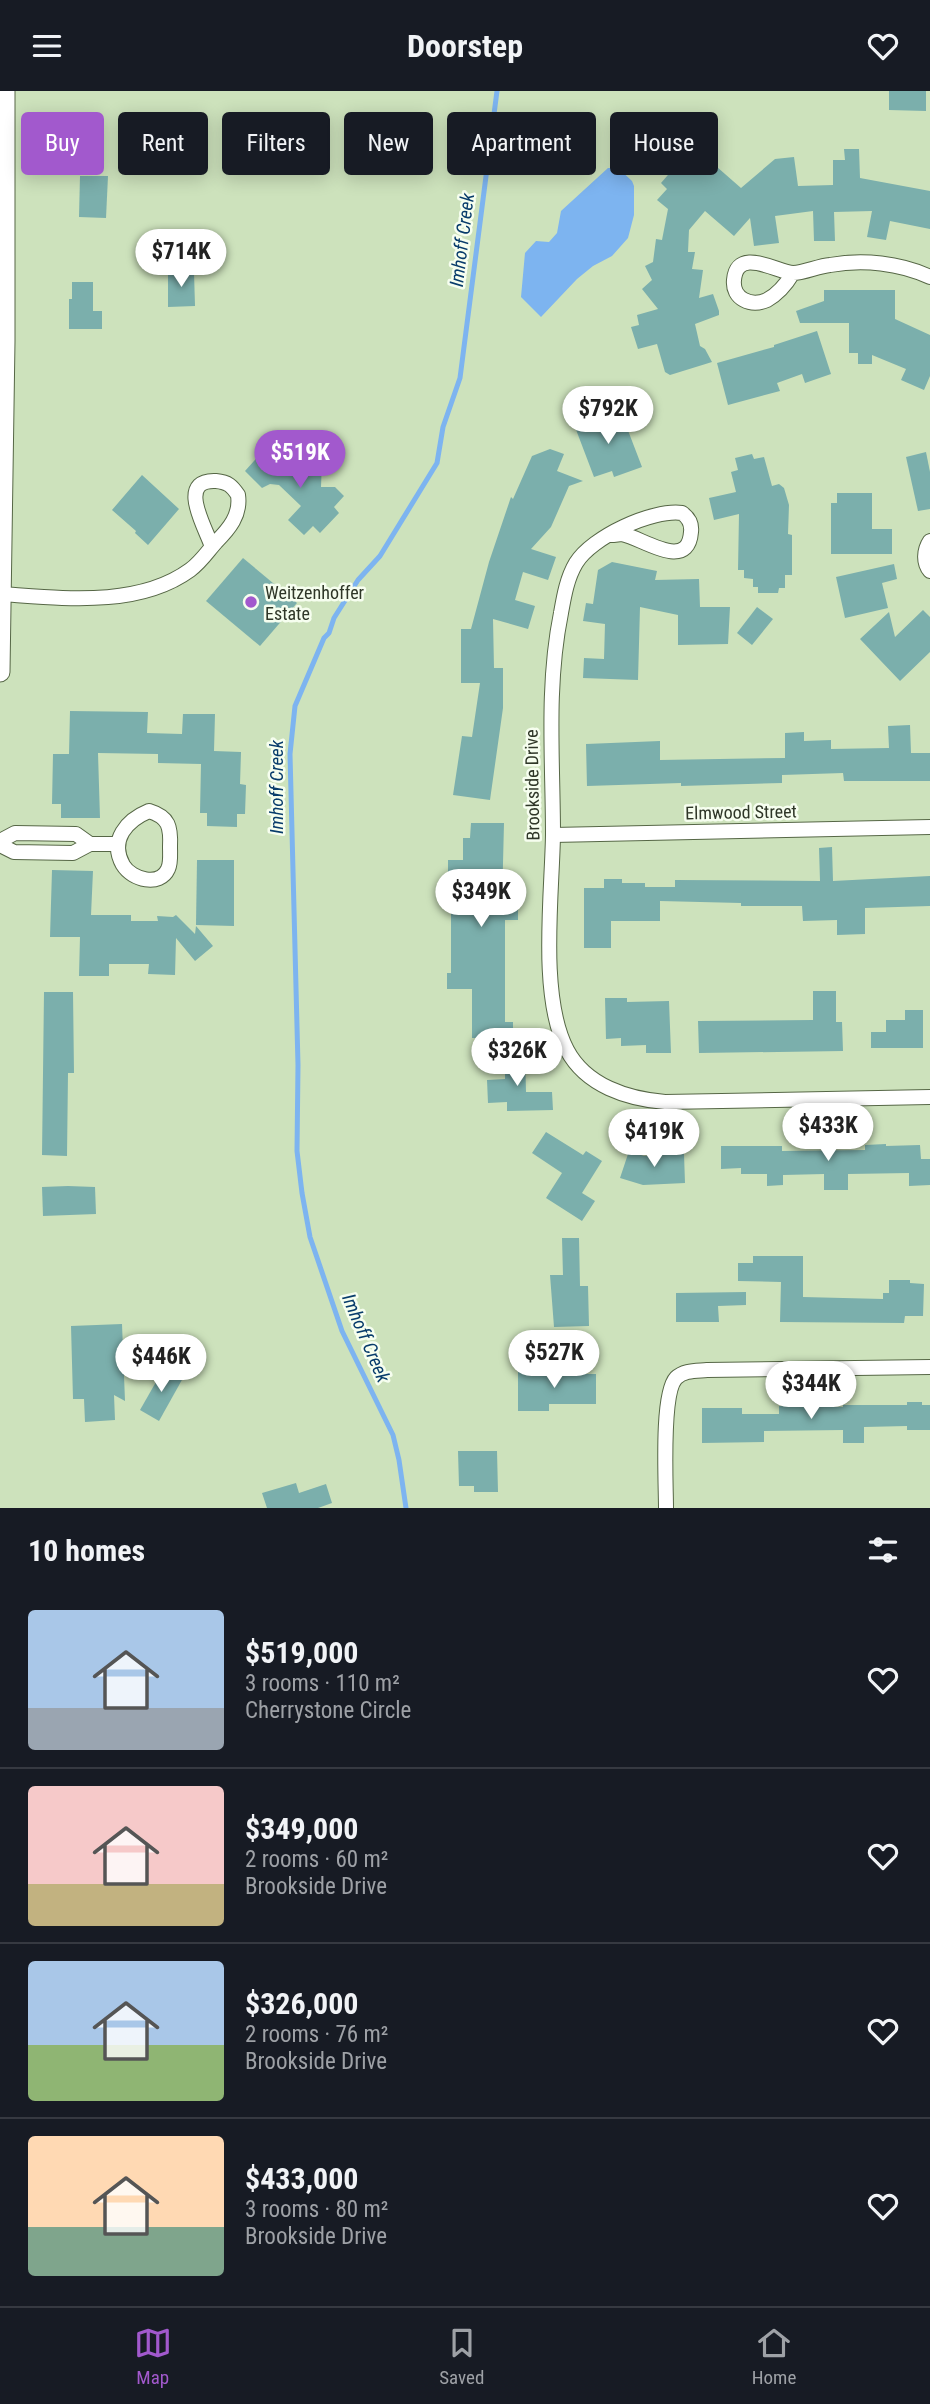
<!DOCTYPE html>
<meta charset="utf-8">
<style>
:root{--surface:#171b24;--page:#20242c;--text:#f1f3f6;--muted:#9ea1a6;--line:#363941;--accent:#a259cd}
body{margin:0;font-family:"Roboto Condensed",sans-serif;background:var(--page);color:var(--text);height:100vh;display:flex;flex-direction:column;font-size:26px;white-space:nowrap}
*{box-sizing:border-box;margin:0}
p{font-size:23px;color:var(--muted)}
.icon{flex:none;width:38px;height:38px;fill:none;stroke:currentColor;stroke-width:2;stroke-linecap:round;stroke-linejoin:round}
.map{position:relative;height:1417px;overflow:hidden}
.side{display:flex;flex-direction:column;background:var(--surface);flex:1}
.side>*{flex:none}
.guide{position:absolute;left:21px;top:21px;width:889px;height:63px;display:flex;gap:14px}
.price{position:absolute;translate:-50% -60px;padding:0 16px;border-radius:24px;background:#fff;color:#222;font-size:23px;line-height:46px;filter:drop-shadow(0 2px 4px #0008)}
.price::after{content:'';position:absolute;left:50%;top:42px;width:21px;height:16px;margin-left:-10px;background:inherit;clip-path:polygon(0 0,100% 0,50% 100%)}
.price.on{background:var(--accent);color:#fff}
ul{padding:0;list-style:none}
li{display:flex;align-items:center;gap:21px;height:175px;padding:0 28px}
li+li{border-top:2px solid var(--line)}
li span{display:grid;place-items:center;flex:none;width:196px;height:140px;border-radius:7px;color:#555}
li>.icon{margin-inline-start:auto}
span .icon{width:84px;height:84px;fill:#fffc;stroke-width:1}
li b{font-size:30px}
h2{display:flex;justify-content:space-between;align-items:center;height:84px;padding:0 28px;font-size:30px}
.chip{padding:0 24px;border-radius:7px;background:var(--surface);box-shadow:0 4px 18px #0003;font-size:24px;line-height:63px}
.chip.on{background:var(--accent);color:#fff}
header{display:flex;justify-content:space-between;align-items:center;height:91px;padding:0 28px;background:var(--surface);font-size:32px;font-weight:700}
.menu{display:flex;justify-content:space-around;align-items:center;height:98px;border-top:2px solid var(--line);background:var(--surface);font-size:19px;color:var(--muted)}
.menu a{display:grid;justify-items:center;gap:4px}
.menu .on{color:var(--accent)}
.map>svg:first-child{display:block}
.water{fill:#7db4f0}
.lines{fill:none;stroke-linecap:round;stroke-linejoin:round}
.stream{stroke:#7db4f0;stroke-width:5}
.building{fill:#7bafac}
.street-casing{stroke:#566746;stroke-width:16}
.secondary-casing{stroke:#566746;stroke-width:21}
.street{stroke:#fff;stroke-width:14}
.secondary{stroke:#fff;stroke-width:19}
.poi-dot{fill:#a259cd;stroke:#f6feef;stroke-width:2.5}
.labels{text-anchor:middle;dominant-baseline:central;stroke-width:5;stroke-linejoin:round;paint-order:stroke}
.poi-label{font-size:18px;fill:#2e3627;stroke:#f6feef;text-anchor:start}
.street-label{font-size:18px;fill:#2e3627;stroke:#f6feef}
.water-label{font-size:19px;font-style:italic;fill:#083c6b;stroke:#f6feef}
</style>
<header><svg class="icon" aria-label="menu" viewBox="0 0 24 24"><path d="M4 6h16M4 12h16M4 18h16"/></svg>Doorstep<svg class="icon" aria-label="heart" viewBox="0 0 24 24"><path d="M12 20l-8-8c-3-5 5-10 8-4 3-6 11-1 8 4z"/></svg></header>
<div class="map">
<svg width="930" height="1417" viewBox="0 0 930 1417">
<rect width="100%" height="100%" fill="#cde2bc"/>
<polygon class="water" points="608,77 618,77 632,90 634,95 634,124 628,147 612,165 593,175 577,188 541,226 521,206 525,162 536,150 549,151 557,142 561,120"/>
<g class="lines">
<polyline class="stream" points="406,1417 399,1369 393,1344 342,1240 310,1146 302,1102 297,1060 298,974 290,663 295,615 324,547 329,542 334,527 358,489 380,465 437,372 443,336 460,287 497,0"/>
</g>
<g class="building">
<polygon points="889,0 926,0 926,20 889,19"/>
<polygon points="693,55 741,97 775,68 794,66 798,95 833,94 833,69 845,69 844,58 859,58 860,87 930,100 930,138 890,130 886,149 867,146 872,120 834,121 835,150 814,150 813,120 775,125 779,152 754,155 750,127 734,145 705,120 689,139 688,161 695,161 692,178 703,179 699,207 713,203 719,220 719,224 695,233 700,255 705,258 712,271 670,284 665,281 657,253 638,258 631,236 639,234 637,224 658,218 642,198 652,189 645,175 653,171 656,148 662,149 668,118 657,109 667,98 661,92"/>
<polygon points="80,85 108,85 106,127 79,126"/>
<polygon points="168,181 194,181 195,215 168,216"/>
<polygon points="72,191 93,191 93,220 102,220 102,238 69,238 69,208 72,208"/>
<polygon points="824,199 895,199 895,228 930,244 930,285 924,299 901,289 906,278 872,264 872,273 858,273 858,262 849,262 849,232 800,232 796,220 824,210"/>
<polygon points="817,240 831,283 805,292 802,283 777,292 780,300 728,314 717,272 774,256 774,254"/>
<polygon points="610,323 624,329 642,376 614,386 612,380 594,386 575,336"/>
<polygon points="550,358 564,363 557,380 583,390 569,395 551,436 531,458 556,466 548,489 523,481 515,509 535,515 528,538 493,528 494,577 503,577 503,617 490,709 453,704 462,645 472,646 480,592 461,592 461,538 471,538 489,471 511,406 513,408 532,365"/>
<polygon points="262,361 269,367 302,372 306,368 322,369 321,396 335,396 344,405 334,416 339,422 320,442 313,435 304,444 288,429 301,415 279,394 270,393 262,397 245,380"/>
<polygon points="926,361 930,381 930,418 918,420 906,366"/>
<polygon points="752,363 754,368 764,366 772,395 779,393 784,397 789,414 788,443 792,444 792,484 785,484 785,497 779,497 778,502 758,502 758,496 753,496 753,488 744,487 744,479 738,479 739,423 714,429 709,407 736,401 731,381 738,379 735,367"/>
<polygon points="142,384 179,418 148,454 135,442 136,440 112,419"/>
<polygon points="837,402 872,402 872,438 892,438 892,463 831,463 831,412 837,412"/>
<polygon points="243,467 297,512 260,555 206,510"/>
<polygon points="612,471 657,480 655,489 699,488 700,516 730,516 728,553 678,554 678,524 640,516 638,589 583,587 584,567 604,568 605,533 583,530 586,512 593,513 598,479"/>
<polygon points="894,473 897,488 882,492 888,517 845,527 836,486"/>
<polygon points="757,516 773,528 752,554 737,542"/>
<polygon points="923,519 930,526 930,561 900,590 860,548 889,521 895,546"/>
<polygon points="70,620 148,621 147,642 182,643 183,623 215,623 214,660 241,661 240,693 246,694 245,723 237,723 237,736 207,735 207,722 200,722 201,673 158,672 158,663 98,662 100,727 61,727 61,713 52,713 53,663 69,663"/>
<polygon points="910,634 911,662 930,662 930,690 844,690 843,682 782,684 782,692 681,695 681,692 587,695 586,653 660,650 660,669 785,667 785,642 804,641 804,650 831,649 831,658 889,657 888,635"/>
<polygon points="471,732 504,732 502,812 518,812 518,829 505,829 505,931 513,931 513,947 472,947 472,898 447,898 447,882 451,882 451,788 448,788 448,769 463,769 463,747 470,747"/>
<polygon points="832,756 833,790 930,785 930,815 865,817 865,843 837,844 837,829 803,830 802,815 741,815 741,812 660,810 660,830 611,830 611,857 584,857 584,797 604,797 604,788 622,788 622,792 645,792 645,796 675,796 675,789 820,790 819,757"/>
<polygon points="197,769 234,769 234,835 196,834"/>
<polygon points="52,779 93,780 91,824 131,824 131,830 158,830 157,825 173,826 176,824 195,843 196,835 213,855 195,870 176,847 175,884 148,883 149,873 109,873 109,885 79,885 80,846 50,846"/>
<polygon points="813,900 836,900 836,931 842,931 843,960 699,962 698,930 813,929"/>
<polygon points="44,901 73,901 74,982 68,982 67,1065 42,1064"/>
<polygon points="605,907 627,907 627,911 669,910 671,962 646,962 646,954 621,955 621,947 606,948"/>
<polygon points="905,919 923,919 923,957 871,957 871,941 886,941 886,929 905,929"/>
<polygon points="505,961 525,961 526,1001 552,1001 553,1019 507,1020 507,1011 488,1012 487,989 505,988"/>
<polygon points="546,1041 583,1064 586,1060 602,1070 582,1102 595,1110 582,1130 546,1107 562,1082 532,1062"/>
<polygon points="886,1053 886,1055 920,1054 921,1068 930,1068 930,1094 909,1095 909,1082 848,1083 848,1099 824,1099 824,1083 783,1084 783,1094 767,1095 767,1083 741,1083 741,1077 721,1078 721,1055 782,1055 782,1060 865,1059 865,1054"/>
<polygon points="629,1060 644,1065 684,1063 685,1092 643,1094 620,1087"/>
<polygon points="68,1095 95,1096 96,1123 43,1125 42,1096"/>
<polygon points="562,1147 579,1147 580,1195 588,1195 589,1235 554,1236 550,1184 563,1184"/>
<polygon points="753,1165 803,1165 803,1206 883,1208 883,1202 889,1202 889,1189 910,1189 910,1192 924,1193 923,1225 905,1225 904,1232 780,1231 781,1191 738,1190 738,1172 753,1172"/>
<polygon points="746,1201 746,1214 718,1215 719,1231 676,1231 676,1202"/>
<polygon points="122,1233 125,1310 114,1304 115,1329 85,1331 84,1308 73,1308 71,1235"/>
<polygon points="164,1277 183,1287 159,1330 140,1319"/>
<polygon points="518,1279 545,1279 545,1283 596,1283 596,1313 549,1313 549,1320 518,1320"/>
<polygon points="907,1311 922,1311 922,1314 930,1314 930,1339 907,1339 907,1335 864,1336 864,1352 843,1352 843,1339 764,1340 764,1351 702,1352 702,1317 742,1317 742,1323 779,1323 779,1315 843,1316 843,1314 907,1314"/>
<polygon points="458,1360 497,1360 498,1401 474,1401 474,1395 459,1395"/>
<polygon points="296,1392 299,1402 326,1393 332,1412 318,1417 267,1417 262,1402"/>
</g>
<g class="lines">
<defs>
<g id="street">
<path d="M793,182C787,192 778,203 767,209C751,216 732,208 734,189C737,155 777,181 793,182C804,182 818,175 830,174C863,168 900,172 930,186"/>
<path d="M611,444C615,444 619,443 622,443C641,446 688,482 691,441C692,433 689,427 682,422C652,418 592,446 576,472C567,487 564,505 561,522C546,596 553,670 553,744C552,804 539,906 567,959C586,995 628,1008 665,1011L930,1006"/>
<path d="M930,450C924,459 923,472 930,480"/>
<path d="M0,503C61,507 138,517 190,479C201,471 208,460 216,451C229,438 241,424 238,404C232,395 228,391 216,390C175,388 207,439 212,456"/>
<path d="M149,720C169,726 171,736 170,756C170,763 171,772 168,778C160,796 132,789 123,774C109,749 127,729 149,720Z"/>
<polyline points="553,744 930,736"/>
<polyline points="0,750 15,742 76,743 90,753"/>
<polyline points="0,754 14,761 73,762 90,753 118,753"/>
<path d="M666,1417C666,1392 661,1303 676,1287C684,1279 696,1280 707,1279L930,1276"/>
</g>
<polyline id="secondary" points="0,581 5,250 5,0"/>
</defs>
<use href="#street" class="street-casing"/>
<use href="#secondary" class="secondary-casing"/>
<use href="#street" class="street"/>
<use href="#secondary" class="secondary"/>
</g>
<circle class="poi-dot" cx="251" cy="511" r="7"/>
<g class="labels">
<g class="poi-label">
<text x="265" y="501">Weitzenhoffer<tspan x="265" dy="21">Estate</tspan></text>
</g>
<g class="street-label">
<text transform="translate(532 694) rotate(-91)">Brookside Drive</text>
<text transform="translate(741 721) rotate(-1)">Elmwood Street</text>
</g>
<g class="water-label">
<text transform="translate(462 149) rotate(-83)">Imhoff Creek</text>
<text transform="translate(276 696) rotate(-90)">Imhoff Creek</text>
<text transform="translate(366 1247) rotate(67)">Imhoff Creek</text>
</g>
</g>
</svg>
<b class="price" style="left:181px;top:198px">$714K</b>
<b class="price" style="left:608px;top:355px">$792K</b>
<b class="price on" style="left:300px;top:399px">$519K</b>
<b class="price" style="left:481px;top:838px">$349K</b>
<b class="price" style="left:517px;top:997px">$326K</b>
<b class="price" style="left:828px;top:1072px">$433K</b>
<b class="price" style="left:654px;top:1078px">$419K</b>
<b class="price" style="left:554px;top:1299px">$527K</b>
<b class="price" style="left:161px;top:1303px">$446K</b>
<b class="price" style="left:811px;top:1330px">$344K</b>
<div class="guide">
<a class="chip on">Buy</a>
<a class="chip">Rent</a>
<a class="chip">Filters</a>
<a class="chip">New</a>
<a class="chip">Apartment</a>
<a class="chip">House</a>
</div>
</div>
<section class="side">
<h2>10 homes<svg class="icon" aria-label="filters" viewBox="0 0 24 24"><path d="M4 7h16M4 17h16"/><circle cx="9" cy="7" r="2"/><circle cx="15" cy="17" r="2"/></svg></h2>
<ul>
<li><span style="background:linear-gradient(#a9c7e8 70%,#9aa5b1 0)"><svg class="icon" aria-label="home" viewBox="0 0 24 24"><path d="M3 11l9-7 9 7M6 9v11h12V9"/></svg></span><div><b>$519,000</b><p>3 rooms · 110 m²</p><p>Cherrystone Circle</p></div><svg class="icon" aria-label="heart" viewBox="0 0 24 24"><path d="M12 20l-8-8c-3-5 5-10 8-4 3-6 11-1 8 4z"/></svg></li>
<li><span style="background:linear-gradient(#f6c9c9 70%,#c2b280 0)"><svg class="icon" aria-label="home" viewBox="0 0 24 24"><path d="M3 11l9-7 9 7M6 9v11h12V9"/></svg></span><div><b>$349,000</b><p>2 rooms · 60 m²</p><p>Brookside Drive</p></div><svg class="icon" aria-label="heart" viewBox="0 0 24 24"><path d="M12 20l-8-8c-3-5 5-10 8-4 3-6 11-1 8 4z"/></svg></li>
<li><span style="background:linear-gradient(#a9c7e8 60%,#8fb573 0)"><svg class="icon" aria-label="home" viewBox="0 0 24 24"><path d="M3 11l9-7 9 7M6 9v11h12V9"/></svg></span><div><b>$326,000</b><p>2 rooms · 76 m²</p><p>Brookside Drive</p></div><svg class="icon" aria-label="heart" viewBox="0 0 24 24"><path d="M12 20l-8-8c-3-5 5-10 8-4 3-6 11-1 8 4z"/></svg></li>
<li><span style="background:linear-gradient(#ffd9b3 65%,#7fa58c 0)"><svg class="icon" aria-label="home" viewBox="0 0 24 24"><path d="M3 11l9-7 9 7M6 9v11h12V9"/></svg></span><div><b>$433,000</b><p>3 rooms · 80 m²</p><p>Brookside Drive</p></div><svg class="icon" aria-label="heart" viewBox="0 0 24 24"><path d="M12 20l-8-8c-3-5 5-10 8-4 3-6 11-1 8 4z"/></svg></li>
</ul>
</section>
<nav class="menu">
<a class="on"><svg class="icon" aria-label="map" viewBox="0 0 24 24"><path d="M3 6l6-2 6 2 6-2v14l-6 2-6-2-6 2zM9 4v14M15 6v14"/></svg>Map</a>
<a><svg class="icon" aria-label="saved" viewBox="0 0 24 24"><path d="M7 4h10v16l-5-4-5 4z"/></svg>Saved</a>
<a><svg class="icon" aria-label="home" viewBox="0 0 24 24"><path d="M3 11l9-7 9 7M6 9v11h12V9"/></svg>Home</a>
</nav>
